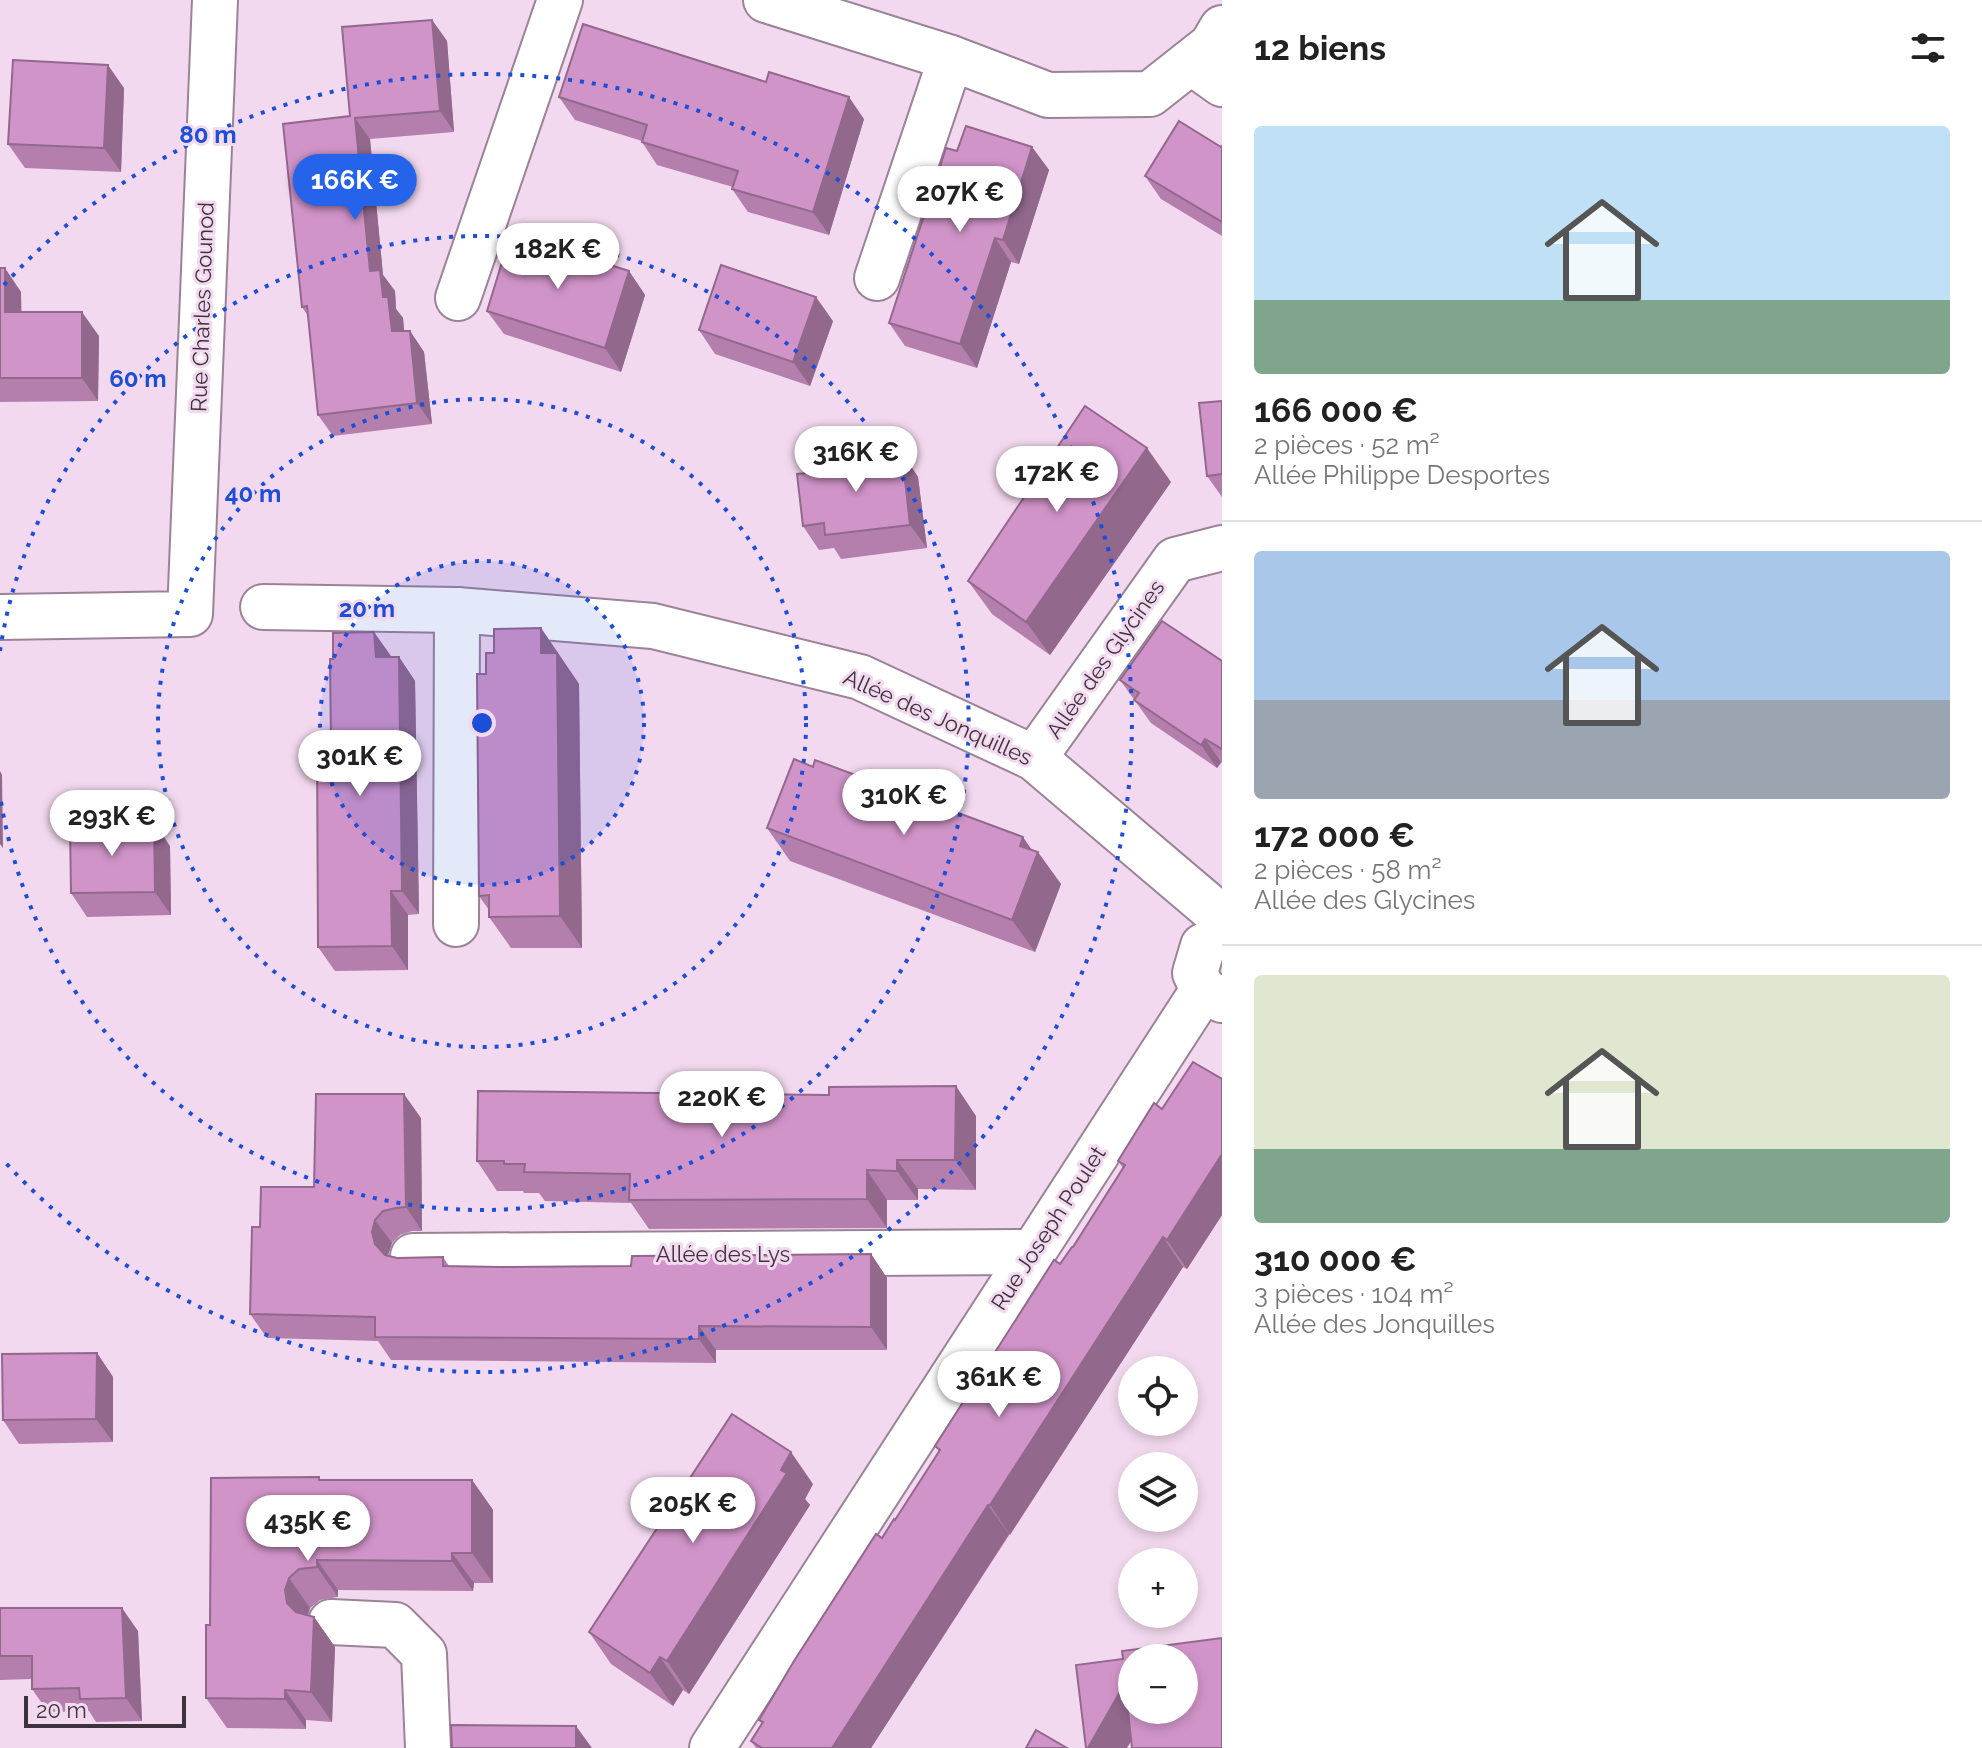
<!DOCTYPE html>
<html lang="fr">
<meta charset="utf-8">
<style>
:root{--surface:#fff;--page:#f6f6f6;--text:#222;--muted:#767676;--line:#e0e0e0;--accent:#2563eb}
body{margin:0;font-family:Raleway,sans-serif;background:var(--page);color:var(--text);height:100vh;display:flex;flex-direction:column;font-size:30px;white-space:nowrap}
*{box-sizing:border-box;margin:0}
p{font-size:26px;color:var(--muted)}
.icon{flex:none;width:44px;height:44px;fill:none;stroke:currentColor;stroke-width:2;stroke-linecap:round;stroke-linejoin:round}
.map{position:relative;flex:1;overflow:hidden}
.drawer{display:flex;flex-direction:column;background:var(--surface);width:760px}
.drawer>*{flex:none}
.tools{position:absolute;left:1118px;top:1356px;display:grid;gap:16px}
.tools a{display:grid;place-items:center;width:80px;height:80px;border-radius:50%;background:var(--surface);box-shadow:0 4px 12px #0003;font-size:40px}
.scale{position:absolute;left:24px;bottom:20px;width:162px;box-sizing:border-box;padding-left:8px;border:4px solid #3e333c;border-top:0;font-size:22px;line-height:28px;white-space:nowrap;color:#3e333c;-webkit-text-stroke:6px #f3d9ef;paint-order:stroke}
.price{position:absolute;translate:-50% -68px;padding:0 18px;border-radius:28px;background:#fff;color:#222;font-size:26px;line-height:52px;filter:drop-shadow(0 2px 4px #0008)}
.price::after{content:'';position:absolute;left:50%;top:48px;width:24px;height:18px;margin-left:-12px;background:inherit;clip-path:polygon(0 0,100% 0,50% 100%)}
.price.active{background:var(--accent);color:#fff}
ul{padding:0;list-style:none}
li{display:grid;align-content:center;gap:16px;height:424px;padding:0 32px}
li+li{border-top:2px solid var(--line)}
li span{display:grid;place-items:center;height:248px;border-radius:8px;color:#555}
li>.icon{margin-inline-start:auto}
span .icon{width:144px;height:144px;fill:#fffc;stroke-width:1}
li b{font-size:34px}
h2{display:flex;justify-content:space-between;align-items:center;height:96px;padding:0 32px;font-size:34px}
main{display:flex;flex:1;min-height:0}
.map>svg:first-child{display:block}
.lines{fill:none;stroke-linecap:round;stroke-linejoin:round}
.minor-casing{stroke:#9b8397;stroke-width:48}
.minor{stroke:#fff;stroke-width:44}
.wall{fill:#b47fad}
.shaded-wall{fill:#92688d}
.building{fill:#d194c9;stroke:#92688d;stroke-width:2;fill-rule:evenodd}
.ring{fill:none;stroke:#1d4ed8;stroke-width:4;stroke-dasharray:4 8}
.labels{text-anchor:middle;dominant-baseline:central;stroke-width:6;stroke-linejoin:round;paint-order:stroke}
.street-label{font-size:22px;fill:#3e333c;stroke:#f3d9ef}
.centre{fill:#1d4ed8;stroke:#f3d9ef;stroke-width:4}
.ring-label{font-size:24px;text-anchor:middle;font-weight:bold;fill:#1d4ed8;stroke:#f3d9ef;stroke-width:6;stroke-linejoin:round;paint-order:stroke}
</style>
<main>
<div class="map">
<svg width="1222" height="1748" viewBox="0 0 1222 1748">
<rect width="100%" height="100%" fill="#f3d9ef"/>
<g class="lines">
<defs>
<g id="minor">
<polyline points="766,0 951,58 1048,95 1150,94 1212,45 1222,28"/>
<polyline points="1191,62 1222,84"/>
<polyline points="877,278 951,58"/>
<polyline points="458,298 560,0"/>
<polyline points="263,607 457,610 653,626 860,677 1034,758 1219,915 1222,921"/>
<polyline points="0,617 190,614 215,0"/>
<polyline points="1034,758 1175,560 1222,548"/>
<polyline points="456,924 457,610"/>
<polyline points="1222,935 1203,946 1195,973 1203,990 1222,1000"/>
<polyline points="413,1256 1033,1252"/>
<polyline points="331,1622 395,1625 424,1654 428,1748"/>
<polyline points="712,1748 1203,990"/>
</g>
</defs>
<use href="#minor" class="minor-casing"/>
<use href="#minor" class="minor"/>
</g>
<g class="wall">
<polygon points="432,20 447,41 454,132 370,139 383,275 395,291 396,309 403,318 404,331 410,331 424,352 432,424 333,436 318,415 308,316 302,307 350,116"/>
<polygon points="124,88 121,172 25,168 8,144"/>
<polygon points="559,97 864,119 829,235 748,212 732,189 733,187 657,165 642,142 642,141 575,120"/>
<polygon points="1222,146 1222,236 1161,199 1145,176 1221,147"/>
<polygon points="1032,147 1049,170 1019,264 1011,262 977,368 905,346 889,323 957,151"/>
<polygon points="0,268 21,292 21,312 99,336 98,401 0,402"/>
<polygon points="629,271 645,295 621,372 504,334 487,311"/>
<polygon points="833,321 810,386 715,354 699,330"/>
<polygon points="1222,401 1222,497 1207,476"/>
<polygon points="902,453 918,477 927,548 841,559 834,548 819,550 803,526 821,472"/>
<polygon points="1171,482 1050,655 992,614 968,581"/>
<polygon points="541,628 579,684 582,948 511,948 489,917 489,910 479,896 494,653"/>
<polygon points="391,656 391,657 399,657 415,681 419,914 408,915 408,970 335,971 318,947 331,742"/>
<polygon points="1222,661 1222,762 1217,768 1151,723 1120,680"/>
<polygon points="767,828 1032,849 1061,884 1035,952 790,861"/>
<polygon points="170,846 171,915 87,917 71,893"/>
<polygon points="1222,1079 1222,1215 1187,1269 1183,1267 871,1748 756,1748 751,1741 762,1724 759,1720 895,1520 939,1451 935,1446 1060,1264 1073,1247 1123,1168 1118,1161 1162,1109"/>
<polygon points="976,1116 976,1190 918,1189 918,1200 887,1200 887,1228 649,1229 631,1203 545,1201 539,1193 524,1193 523,1191 497,1191 477,1161"/>
<polygon points="421,1118 422,1231 412,1231 400,1235 392,1243 388,1255 397,1258 443,1257 449,1266 500,1267 631,1266 871,1254 887,1278 887,1350 716,1350 716,1363 391,1360 378,1341 267,1338 250,1314 260,1227 314,1187"/>
<polygon points="97,1353 113,1377 113,1442 19,1444 3,1420"/>
<polygon points="321,1480 472,1480 493,1510 493,1583 474,1583 473,1591 338,1590 338,1597 320,1600 310,1608 308,1616 314,1617 335,1647 332,1722 306,1720 306,1729 227,1728 206,1698 210,1625"/>
<polygon points="813,1484 805,1499 810,1505 689,1694 683,1690 673,1706 611,1664 589,1632"/>
<polygon points="0,1607 138,1631 142,1721 96,1722 89,1711 48,1712 32,1689 32,1679 0,1680"/>
</g>
<g class="shaded-wall">
<polygon points="432,20 447,41 454,132 440,111"/>
<polygon points="108,65 124,88 121,172 104,148"/>
<polygon points="849,97 864,119 829,235 813,212"/>
<polygon points="355,118 370,139 383,275 395,291 396,309 403,318 406,352 392,331 383,297 370,271"/>
<polygon points="1032,147 1049,170 1019,264 1003,240"/>
<polygon points="995,238 1011,262 977,368 960,344"/>
<polygon points="5,268 21,292 22,336 5,312"/>
<polygon points="629,271 645,295 621,372 605,348"/>
<polygon points="816,297 833,321 810,386 793,362"/>
<polygon points="82,312 99,336 98,401 82,378"/>
<polygon points="410,331 424,352 432,424 417,403"/>
<polygon points="1147,448 1171,482 1050,655 1026,622"/>
<polygon points="902,453 918,477 927,548 910,525"/>
<polygon points="541,628 579,684 582,948 560,916 541,653"/>
<polygon points="374,632 391,656 392,681 376,657"/>
<polygon points="399,657 415,681 419,914 402,891"/>
<polygon points="1205,739 1221,762 1217,768 1201,745"/>
<polygon points="0,771 2,775 3,848 0,844"/>
<polygon points="154,822 170,846 171,915 155,892"/>
<polygon points="1023,837 1036,856 1038,852 1061,884 1035,952 1012,920 1020,846"/>
<polygon points="391,891 408,915 408,970 392,946"/>
<polygon points="956,1086 976,1116 976,1190 955,1160"/>
<polygon points="404,1094 421,1118 422,1231 406,1207"/>
<polygon points="1222,1154 1222,1215 1187,1269 1167,1240"/>
<polygon points="897,1160 918,1189 918,1200 897,1171"/>
<polygon points="867,1170 887,1200 887,1228 867,1199"/>
<polygon points="375,1220 392,1243 388,1255 391,1268 375,1244 372,1232"/>
<polygon points="1163,1237 1183,1267 1010,1535 990,1505"/>
<polygon points="871,1254 887,1278 887,1350 871,1327"/>
<polygon points="699,1326 716,1350 716,1363 699,1339"/>
<polygon points="97,1353 113,1377 113,1442 96,1419"/>
<polygon points="791,1452 813,1484 805,1499 810,1505 689,1694 667,1661"/>
<polygon points="472,1480 493,1510 493,1583 472,1553"/>
<polygon points="988,1505 1009,1534 871,1748 832,1748"/>
<polygon points="452,1553 474,1583 473,1591 452,1561"/>
<polygon points="317,1560 338,1590 338,1597 317,1567"/>
<polygon points="289,1578 310,1608 306,1620 309,1633 287,1603 285,1590"/>
<polygon points="122,1608 138,1631 142,1721 126,1698"/>
<polygon points="314,1617 335,1647 332,1722 311,1692"/>
<polygon points="660,1657 683,1690 673,1706 650,1673"/>
<polygon points="1125,1683 1147,1714 1127,1748 1088,1748"/>
<polygon points="285,1690 306,1720 306,1729 285,1699"/>
<polygon points="576,1726 592,1748 576,1748"/>
</g>
<g class="building">
<polygon points="432,20 440,111 355,118 370,271 380,270 383,297 388,297 392,331 410,331 417,403 318,415 307,306 302,307 283,124 350,116 342,27"/>
<polygon points="583,24 766,82 769,72 849,97 813,212 732,189 738,171 642,142 647,125 559,97"/>
<polygon points="13,60 108,65 104,148 8,144"/>
<polygon points="1179,121 1221,147 1222,146 1222,222 1145,176"/>
<polygon points="966,126 1032,147 1003,240 995,238 960,344 889,323 946,148 957,151"/>
<polygon points="511,233 629,271 605,348 487,311"/>
<polygon points="721,265 816,297 793,362 699,330"/>
<polygon points="0,268 5,268 5,312 82,312 82,378 0,378"/>
<polygon points="1222,401 1222,474 1207,476 1199,403"/>
<polygon points="1085,406 1147,448 1026,622 968,581"/>
<polygon points="902,453 910,525 825,535 824,523 803,526 797,474 821,472 819,461"/>
<polygon points="1162,621 1222,661 1222,749 1205,739 1201,745 1134,700 1139,693 1120,680"/>
<polygon points="541,628 541,653 557,653 560,916 489,917 489,895 479,896 477,674 486,674 486,653 494,653 494,629"/>
<polygon points="374,632 376,657 399,657 402,891 391,891 392,946 318,947 317,742 331,742 330,659 333,659 333,633"/>
<polygon points="794,759 813,767 815,760 1023,837 1020,846 1038,852 1012,920 767,828"/>
<polygon points="154,822 155,892 71,893 70,823"/>
<polygon points="1193,1062 1222,1079 1222,1154 1167,1240 1163,1237 990,1505 988,1505 832,1748 762,1748 751,1741 763,1722 759,1720 794,1661 876,1534 882,1538 894,1519 895,1520 940,1450 935,1446 1054,1260 1060,1264 1072,1247 1073,1247 1125,1165 1118,1161 1154,1103 1162,1109"/>
<polygon points="956,1086 955,1160 897,1160 897,1171 867,1170 867,1199 629,1200 630,1174 524,1172 525,1164 504,1164 504,1161 477,1161 478,1091 829,1095 829,1087"/>
<polygon points="316,1094 404,1094 406,1207 396,1208 383,1211 375,1220 372,1232 375,1244 385,1255 397,1258 443,1257 443,1266 500,1267 631,1266 632,1256 871,1254 871,1327 699,1326 699,1339 375,1337 375,1317 250,1314 252,1227 260,1227 261,1187 314,1187"/>
<polygon points="97,1353 96,1419 3,1420 2,1354"/>
<polygon points="732,1414 791,1452 781,1470 787,1473 667,1661 660,1657 650,1673 589,1632"/>
<polygon points="319,1477 319,1480 472,1480 472,1553 452,1553 452,1561 317,1560 317,1567 299,1569 289,1578 285,1590 287,1603 296,1612 314,1617 311,1692 285,1690 285,1699 206,1698 206,1625 210,1625 211,1478"/>
<polygon points="0,1608 122,1608 126,1698 80,1699 79,1688 32,1689 32,1656 0,1656"/>
<path d="M1222,1638V1748H1132L1125,1683L1088,1748H1086L1076,1665L1123,1659L1122,1651ZM1132,1658H1184V1710H1132Z"/>
<polygon points="451,1725 576,1726 576,1748 452,1748"/>
<polygon points="1036,1730 1067,1748 1026,1748"/>
</g>
<circle cx="482" cy="723" r="162" fill="#1d4ed8" fill-opacity=".12"/>
<g class="ring">
<circle cx="482" cy="723" r="162"/>
<circle cx="482" cy="723" r="324"/>
<path d="M0 651A487 487 0 1 1 0 795"/>
<path d="M4 285A649 649 0 1 1 4 1161"/>
</g>
<g class="labels">
<g class="street-label">
<text transform="translate(202 307) rotate(-88)">Rue Charles Gounod</text>
<text transform="translate(1105 659) rotate(-55)">Allée des Glycines</text>
<text transform="translate(938 717) rotate(24)">Allée des Jonquilles</text>
<text transform="translate(1048 1228) rotate(-57)">Rue Joseph Poulet</text>
<text x="723" y="1254">Allée des Lys</text>
</g>
</g>
<circle cx="482" cy="723" r="12" class="centre"/>
<g class="ring-label">
<text x="208" y="143">80 m</text>
<text x="138" y="387">60 m</text>
<text x="253" y="502">40 m</text>
<text x="367" y="617">20 m</text>
</g>
</svg>
<div class="tools">
<a><svg class="icon" aria-label="locate" viewBox="0 0 24 24"><circle cx="12" cy="12" r="6"/><path d="M12 2v4M12 18v4M2 12h4M18 12h4"/></svg></a>
<a><svg class="icon" aria-label="layers" viewBox="0 0 24 24"><path d="M12 4l9 5-9 5-9-5zM3 14l9 5 9-5"/></svg></a>
<a>+</a>
<a>−</a>
</div>
<div class="scale">20 m</div>
<b class="price active" style="left:355px;top:222px">166K €</b>
<b class="price" style="left:960px;top:234px">207K €</b>
<b class="price" style="left:558px;top:291px">182K €</b>
<b class="price" style="left:856px;top:494px">316K €</b>
<b class="price" style="left:1057px;top:514px">172K €</b>
<b class="price" style="left:360px;top:798px">301K €</b>
<b class="price" style="left:904px;top:837px">310K €</b>
<b class="price" style="left:112px;top:858px">293K €</b>
<b class="price" style="left:722px;top:1139px">220K €</b>
<b class="price" style="left:999px;top:1419px">361K €</b>
<b class="price" style="left:693px;top:1545px">205K €</b>
<b class="price" style="left:308px;top:1563px">435K €</b>
</div>
<section class="drawer">
<h2>12 biens<svg class="icon" aria-label="filters" viewBox="0 0 24 24"><path d="M4 7h16M4 17h16"/><circle cx="9" cy="7" r="2"/><circle cx="15" cy="17" r="2"/></svg></h2>
<ul>
<li><span style="background:linear-gradient(#bfe0f5 70%,#7fa58c 0)"><svg class="icon" aria-label="home" viewBox="0 0 24 24"><path d="M3 11l9-7 9 7M6 9v11h12V9"/></svg></span><div><b>166 000 €</b><p>2 pièces · 52 m²</p><p>Allée Philippe Desportes</p></div></li>
<li><span style="background:linear-gradient(#a9c7e8 60%,#9aa5b1 0)"><svg class="icon" aria-label="home" viewBox="0 0 24 24"><path d="M3 11l9-7 9 7M6 9v11h12V9"/></svg></span><div><b>172 000 €</b><p>2 pièces · 58 m²</p><p>Allée des Glycines</p></div></li>
<li><span style="background:linear-gradient(#dfe7d0 70%,#7fa58c 0)"><svg class="icon" aria-label="home" viewBox="0 0 24 24"><path d="M3 11l9-7 9 7M6 9v11h12V9"/></svg></span><div><b>310 000 €</b><p>3 pièces · 104 m²</p><p>Allée des Jonquilles</p></div></li>
</ul>
</section>
</main>
